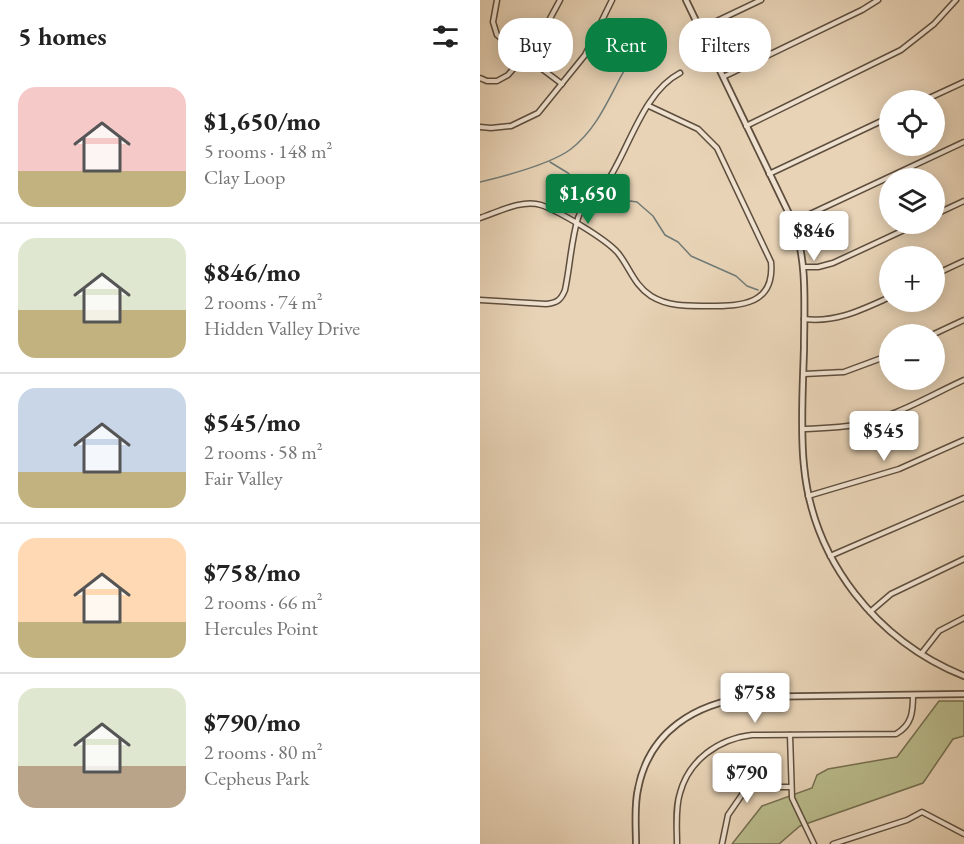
<!DOCTYPE html>
<meta charset="utf-8">
<style>
:root{--surface:#fff;--page:#f6f6f6;--text:#222;--muted:#767676;--line:#e0e0e0;--accent:#0b8043}
body{margin:0;font-family:"EB Garamond",serif;background:var(--page);color:var(--text);height:100vh;display:flex;flex-direction:column;font-size:22px;white-space:nowrap}
*{box-sizing:border-box;margin:0}
p{font-size:20px;color:var(--muted)}
.icon{flex:none;width:33px;height:33px;fill:none;stroke:currentColor;stroke-width:2;stroke-linecap:round;stroke-linejoin:round}
.map{position:relative;flex:1;overflow:hidden}
.sheet{display:flex;flex-direction:column;background:var(--surface);width:480px}
.sheet>*{flex:none}
.top-card{position:absolute;left:18px;top:18px;width:375px;height:54px;display:flex;gap:12px}
.controls{position:absolute;left:399px;top:90px;display:grid;gap:12px}
.controls a{display:grid;place-items:center;width:66px;height:66px;border-radius:50%;background:var(--surface);box-shadow:0 3px 15px #0003;font-size:30px}
.price{position:absolute;translate:-50% -51px;padding:0 14px;border-radius:6px;background:#fff;color:#222;font-size:20px;line-height:39px;filter:drop-shadow(0 2px 3px #0008)}
.price::after{content:'';position:absolute;left:50%;top:36px;width:18px;height:14px;margin-left:-9px;background:inherit;clip-path:polygon(0 0,100% 0,50% 100%)}
.price.active{background:var(--accent);color:#fff}
ul{padding:0;list-style:none}
li{display:flex;align-items:center;gap:18px;height:150px;padding:0 18px}
li+li{border-top:2px solid var(--line)}
li span{display:grid;place-items:center;flex:none;width:168px;height:120px;border-radius:18px;color:#555}
li>.icon{margin-inline-start:auto}
span .icon{width:72px;height:72px;fill:#fffc;stroke-width:1}
li b{font-size:26px}
h2{display:flex;justify-content:space-between;align-items:center;height:72px;padding:0 18px;font-size:26px}
.chip{padding:0 21px;border-radius:24px;background:var(--surface);box-shadow:0 3px 15px #0003;font-size:21px;line-height:54px}
.chip.active{background:var(--accent);color:#fff}
main{display:flex;flex:1;min-height:0}
.map>svg:first-child{display:block}
.grass{fill:#b9bb8b;stroke:#746e50;stroke-width:1.5}
.lines{fill:none;stroke-linecap:round;stroke-linejoin:round}
.stream{stroke:#707b77;stroke-width:1.5}
.minor-casing{stroke:#5e4e3e;stroke-width:7}
.tertiary-casing{stroke:#5e4e3e;stroke-width:8}
.minor{stroke:#f0e2d0;stroke-width:4}
.tertiary{stroke:#f0e2d0;stroke-width:4.5}
</style>
<main>
<section class="sheet">
<h2>5 homes<svg class="icon" aria-label="filters" viewBox="0 0 24 24"><path d="M4 7h16M4 17h16"/><circle cx="9" cy="7" r="2"/><circle cx="15" cy="17" r="2"/></svg></h2>
<ul>
<li><span style="background:linear-gradient(#f6c9c9 70%,#c2b280 0)"><svg class="icon" aria-label="home" viewBox="0 0 24 24"><path d="M3 11l9-7 9 7M6 9v11h12V9"/></svg></span><div><b>$1,650/mo</b><p>5 rooms · 148 m²</p><p>Clay Loop</p></div></li>
<li><span style="background:linear-gradient(#dfe7d0 60%,#c2b280 0)"><svg class="icon" aria-label="home" viewBox="0 0 24 24"><path d="M3 11l9-7 9 7M6 9v11h12V9"/></svg></span><div><b>$846/mo</b><p>2 rooms · 74 m²</p><p>Hidden Valley Drive</p></div></li>
<li><span style="background:linear-gradient(#c9d6e8 70%,#c2b280 0)"><svg class="icon" aria-label="home" viewBox="0 0 24 24"><path d="M3 11l9-7 9 7M6 9v11h12V9"/></svg></span><div><b>$545/mo</b><p>2 rooms · 58 m²</p><p>Fair Valley</p></div></li>
<li><span style="background:linear-gradient(#ffd9b3 70%,#c2b280 0)"><svg class="icon" aria-label="home" viewBox="0 0 24 24"><path d="M3 11l9-7 9 7M6 9v11h12V9"/></svg></span><div><b>$758/mo</b><p>2 rooms · 66 m²</p><p>Hercules Point</p></div></li>
<li><span style="background:linear-gradient(#dfe7d0 65%,#b9a48a 0)"><svg class="icon" aria-label="home" viewBox="0 0 24 24"><path d="M3 11l9-7 9 7M6 9v11h12V9"/></svg></span><div><b>$790/mo</b><p>2 rooms · 80 m²</p><p>Cepheus Park</p></div></li>
</ul>
</section>
<div class="map">
<svg width="484" height="844" viewBox="0 0 484 844">
<rect width="100%" height="100%" fill="#e8d3b6"/>
<filter id="stains"><feTurbulence type="fractalNoise" baseFrequency=".00333" numOctaves="4"/><feColorMatrix values="0 0 0 0 .2 0 0 0 0 .09 0 0 0 0 .02 0 0 0 .5 -.17"/></filter>
<radialGradient id="worn" r=".72"><stop offset=".6" stop-color="#630" stop-opacity="0"/><stop offset="1" stop-color="#630" stop-opacity=".3"/></radialGradient>
<polygon class="grass" points="459,701 484,701 484,736 473,739 443,783 320,826 299,844 252,844 282,806 332,788 337,775 348,769 417,757"/>
<g class="lines">
<g class="stream">
<polyline points="70,162 88,173 112,193"/>
<path d="M0,182C25,176 71,164 91,149C114,131 125,107 138,82C148,63 159,45 170,26"/>
<polyline points="122,197 157,202 173,216 185,235 198,242 211,256 256,276 267,286 278,290"/>
</g>
<defs>
<g id="minor">
<polyline points="17,0 13,22 17,35 82,84"/>
<polyline points="220,29 281,0"/>
<polyline points="243,77 382,10 398,0"/>
<polyline points="0,78 7,81 17,81 28,75 59,39 80,0"/>
<polyline points="445,100 484,82"/>
<polyline points="266,126 421,50 454,24 476,0"/>
<polyline points="0,127 11,128 31,126 58,113 105,55 132,0"/>
<polyline points="289,174 410,117"/>
<polyline points="454,215 484,201"/>
<path d="M0,218C18,212 42,199 61,205C79,211 126,239 138,253C150,268 154,285 171,296C189,307 208,306 229,306C261,306 295,305 291,262L237,148L218,129L169,106"/>
<polyline points="313,222 484,142"/>
<polyline points="323,267 338,267 353,263 437,224"/>
<polyline points="454,275 484,261"/>
<path d="M0,300L66,304C77,303 81,300 85,290C90,267 91,241 98,218C103,202 118,196 127,182C149,149 163,92 200,73"/>
<path d="M324,319C356,323 381,310 410,297"/>
<polyline points="454,334 484,320"/>
<polyline points="324,374 364,372 410,355"/>
<path d="M323,429C341,428 358,428 375,425C413,418 449,396 484,380"/>
<polyline points="328,496 419,469 484,440"/>
<polyline points="350,556 484,498"/>
<polyline points="390,612 411,594 484,559"/>
<polyline points="441,654 459,631 484,618"/>
<polyline points="310,735 312,798 334,844"/>
<path d="M197,844C197,828 195,809 200,793C209,760 238,739 272,735L416,734C432,725 433,712 433,695"/>
<polyline points="242,844 248,815 266,789 276,787 310,787"/>
<polyline points="353,844 427,820 442,812 484,834"/>
</g>
<g id="tertiary">
<path d="M206,0L313,222C328,262 324,306 324,348C323,385 320,430 324,466C333,561 397,641 484,676"/>
<path d="M156,844C156,826 154,806 158,789C169,731 216,703 270,697L484,694"/>
</g>
</defs>
<use href="#minor" class="minor-casing"/>
<use href="#tertiary" class="tertiary-casing"/>
<use href="#minor" class="minor"/>
<use href="#tertiary" class="tertiary"/>
</g>
<rect width="100%" height="100%" filter="url(#stains)"/>
<rect width="100%" height="100%" fill="url(#worn)"/>
</svg>
<div class="controls">
<a><svg class="icon" aria-label="locate" viewBox="0 0 24 24"><circle cx="12" cy="12" r="6"/><path d="M12 2v4M12 18v4M2 12h4M18 12h4"/></svg></a>
<a><svg class="icon" aria-label="layers" viewBox="0 0 24 24"><path d="M12 4l9 5-9 5-9-5zM3 14l9 5 9-5"/></svg></a>
<a>+</a>
<a>−</a>
</div>
<b class="price active" style="left:108px;top:225px">$1,650</b>
<b class="price" style="left:334px;top:262px">$846</b>
<b class="price" style="left:404px;top:462px">$545</b>
<b class="price" style="left:275px;top:724px">$758</b>
<b class="price" style="left:267px;top:804px">$790</b>
<div class="top-card">
<a class="chip">Buy</a>
<a class="chip active">Rent</a>
<a class="chip">Filters</a>
</div>
</div>
</main>
